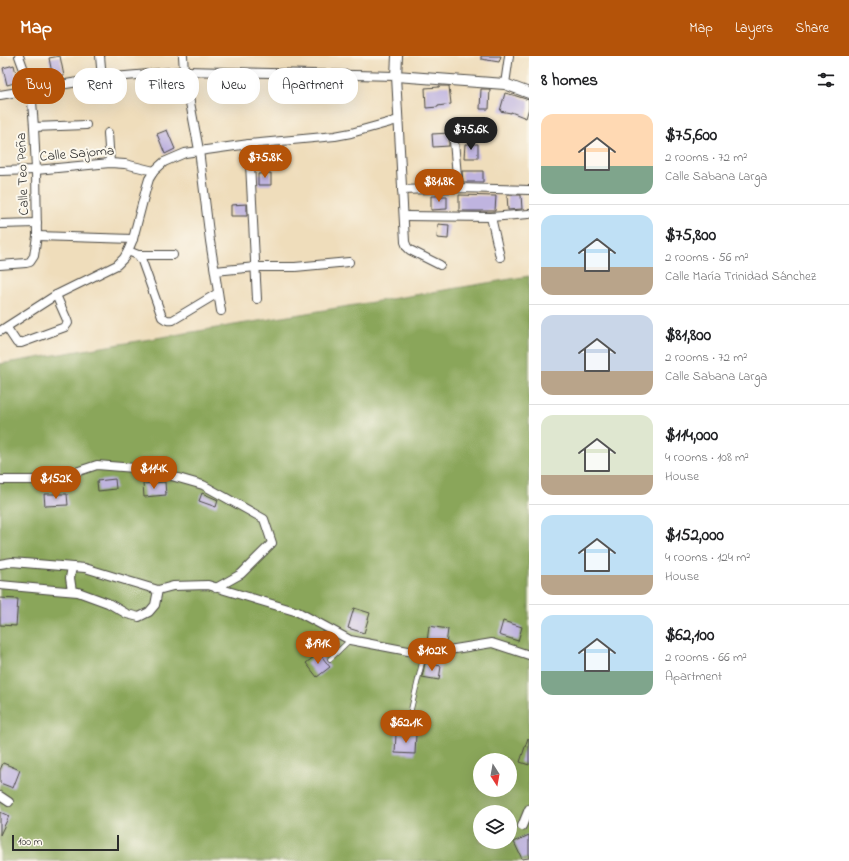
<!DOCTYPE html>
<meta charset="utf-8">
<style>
:root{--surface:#fff;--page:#f6f6f6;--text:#202124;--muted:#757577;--line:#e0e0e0;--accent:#b45309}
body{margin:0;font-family:"Indie Flower",sans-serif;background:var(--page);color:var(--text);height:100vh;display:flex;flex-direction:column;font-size:15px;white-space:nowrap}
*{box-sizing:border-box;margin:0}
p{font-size:13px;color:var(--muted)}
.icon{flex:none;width:22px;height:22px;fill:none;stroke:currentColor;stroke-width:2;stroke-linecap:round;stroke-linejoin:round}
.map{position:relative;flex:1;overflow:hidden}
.drawer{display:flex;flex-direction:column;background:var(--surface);width:320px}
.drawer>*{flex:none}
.top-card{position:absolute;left:12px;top:12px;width:380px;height:36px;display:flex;gap:8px}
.needle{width:26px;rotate:169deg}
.controls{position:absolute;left:473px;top:697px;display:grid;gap:8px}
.controls a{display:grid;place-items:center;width:44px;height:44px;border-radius:50%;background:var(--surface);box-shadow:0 4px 16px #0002;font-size:20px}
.scale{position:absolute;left:12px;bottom:10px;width:107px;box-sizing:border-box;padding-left:4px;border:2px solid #2b2b2b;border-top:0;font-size:11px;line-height:14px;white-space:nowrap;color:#2b2b2b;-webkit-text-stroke:3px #fbf7ec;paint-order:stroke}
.price{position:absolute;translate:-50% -34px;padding:0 9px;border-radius:14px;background:var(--accent);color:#fff;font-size:13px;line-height:26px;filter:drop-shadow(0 1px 2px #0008)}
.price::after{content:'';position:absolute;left:50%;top:24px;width:12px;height:9px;margin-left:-6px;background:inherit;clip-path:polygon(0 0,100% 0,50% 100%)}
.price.active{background:#222;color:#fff}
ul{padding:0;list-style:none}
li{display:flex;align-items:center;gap:12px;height:100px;padding:0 12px}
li+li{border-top:1px solid var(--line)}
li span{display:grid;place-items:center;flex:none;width:112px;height:80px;border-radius:12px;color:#555}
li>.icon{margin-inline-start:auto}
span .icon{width:48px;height:48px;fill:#fffc;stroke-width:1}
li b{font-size:17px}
h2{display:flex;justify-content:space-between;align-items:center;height:48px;padding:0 12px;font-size:17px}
.pill{padding:0 14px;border-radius:16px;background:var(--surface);box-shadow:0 4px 16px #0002;font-size:14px;line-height:36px}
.pill.active{background:var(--accent);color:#fff}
header{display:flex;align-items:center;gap:24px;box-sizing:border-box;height:56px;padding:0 20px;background:var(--accent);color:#fff}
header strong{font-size:19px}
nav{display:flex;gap:22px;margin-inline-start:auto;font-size:14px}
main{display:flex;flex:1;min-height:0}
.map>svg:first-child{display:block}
.forest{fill:#8aa65a;stroke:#5a6842;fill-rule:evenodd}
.building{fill:#bfb4df}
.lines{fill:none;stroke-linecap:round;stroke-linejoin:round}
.service-casing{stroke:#484641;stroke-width:5.5}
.minor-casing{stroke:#484641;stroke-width:10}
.tertiary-casing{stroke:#484641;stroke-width:12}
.service{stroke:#fff;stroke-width:4}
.minor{stroke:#fff;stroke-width:8}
.tertiary{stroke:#fff;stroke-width:10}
.labels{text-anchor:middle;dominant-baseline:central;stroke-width:4;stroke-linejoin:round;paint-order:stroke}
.street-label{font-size:14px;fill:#2b2b2b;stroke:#fbf7ec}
</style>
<header>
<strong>Map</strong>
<nav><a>Map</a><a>Layers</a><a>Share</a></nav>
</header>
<main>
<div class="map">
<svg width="529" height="805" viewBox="0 0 529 805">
<rect width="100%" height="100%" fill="#fbf7ec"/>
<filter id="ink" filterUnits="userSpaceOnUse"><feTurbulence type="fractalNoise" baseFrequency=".025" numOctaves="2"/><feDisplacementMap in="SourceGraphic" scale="8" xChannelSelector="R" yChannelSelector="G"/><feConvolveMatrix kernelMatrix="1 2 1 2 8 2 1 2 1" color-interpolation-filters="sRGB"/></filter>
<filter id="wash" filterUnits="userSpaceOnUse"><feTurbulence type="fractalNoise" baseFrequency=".012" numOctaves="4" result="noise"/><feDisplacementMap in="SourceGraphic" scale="16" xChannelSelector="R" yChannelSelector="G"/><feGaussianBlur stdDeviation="0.9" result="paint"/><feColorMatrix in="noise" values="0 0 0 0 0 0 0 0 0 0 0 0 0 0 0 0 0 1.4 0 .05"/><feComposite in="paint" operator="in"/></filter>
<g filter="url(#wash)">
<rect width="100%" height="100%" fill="#efddbb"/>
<path class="forest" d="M529,220V805H0V308ZM480,704H510V734H480ZM480,756H510V786H480Z"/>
<g id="blocks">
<g class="building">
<polygon points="60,0 64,20 53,22 49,2"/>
<polygon points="481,0 501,0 499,6 481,3"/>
<polygon points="14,9 18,26 7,29 3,12"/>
<polygon points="439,30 449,30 451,48 438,50 438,51 426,52 425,32 439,31"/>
<polygon points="481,33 490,33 489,53 480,53"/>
<polygon points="505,37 513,39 529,44 529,52 526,62 511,56 511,57 500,55"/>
<polygon points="167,74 175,93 165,98 157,78"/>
<polygon points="450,77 450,81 449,85 449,90 433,91 432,78"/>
<polygon points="465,88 478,88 478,102 464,102"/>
<polygon points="462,115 483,115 483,126 463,126"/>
<polygon points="271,117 271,129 258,129 258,118"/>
<polygon points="459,139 496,140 495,155 459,155"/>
<polygon points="507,139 521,139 522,153 508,154"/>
<polygon points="431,140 447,140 447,153 431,154"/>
<polygon points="247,148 247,160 231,160 231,149"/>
<polygon points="438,168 449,169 448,183 437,182"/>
<polygon points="115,423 116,433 98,435 97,425"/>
<polygon points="165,426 166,439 144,441 143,428"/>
<polygon points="202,437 218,444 216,451 199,445"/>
<polygon points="44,438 67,438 68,449 45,450"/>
<polygon points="0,542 18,543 16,570 0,569"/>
<polygon points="354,552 370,557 364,577 348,572"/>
<polygon points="503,565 522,571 518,585 499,579"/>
<polygon points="429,570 448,573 446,589 427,586"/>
<polygon points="319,597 330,611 317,621 306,607"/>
<polygon points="425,607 441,610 439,624 422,621"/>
<polygon points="396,678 416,678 415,698 395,697"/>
<polygon points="528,682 529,683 529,709 520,706"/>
<polygon points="3,707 20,714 13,732 0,727 0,714"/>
<polygon points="0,756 9,760 0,779"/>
<polygon points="529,779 529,802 522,803 514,786"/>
</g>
</g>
</g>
<g filter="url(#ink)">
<use href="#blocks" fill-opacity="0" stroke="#484641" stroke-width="1"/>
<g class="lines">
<defs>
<g id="service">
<polyline points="330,603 350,584"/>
<polyline points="409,662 424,598"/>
</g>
<g id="minor">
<polyline points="100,0 102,22"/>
<polyline points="183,0 184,15 199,94 210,185 221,255"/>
<polyline points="505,28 509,0"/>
<polyline points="0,39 102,22 184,15 396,20 405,186 407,191 410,194 440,209"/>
<polyline points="34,71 86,69"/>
<polyline points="108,77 110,107"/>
<polyline points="454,85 458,132"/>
<polyline points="249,88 257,243"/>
<polyline points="0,115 36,114 110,107 125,108 154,115"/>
<polyline points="402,134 458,132 529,134"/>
<polyline points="404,160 491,161 529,158"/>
<polyline points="491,161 500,201"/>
<polyline points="0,168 37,167"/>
<polyline points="37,180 133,183"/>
<path d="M128,195L138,199L142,205L162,261C166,264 168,265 173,264L218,237"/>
<polyline points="138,199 173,199"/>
<polyline points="0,209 26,207 30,206 34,200 37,180 36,114 34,71 31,33 19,0"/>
<polyline points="215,215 256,211 295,211 349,206"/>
<polyline points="7,272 17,287 21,287 65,271 68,267 67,264 56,239"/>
<polyline points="0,275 56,239 117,209 124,202 128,195 133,183 146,133 149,123 154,115 164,106 185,97 249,88 335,80 351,77 398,64"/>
<polyline points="0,424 52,424 97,409 147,413 203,429 264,463 272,487 241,518 216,532"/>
<polyline points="0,508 12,506 85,512 158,534"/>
<polyline points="72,511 70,522 72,535"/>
<polyline points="0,529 54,534 78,536 108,547 127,558 139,561 149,556 155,549 158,534 173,530 208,529 298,556 350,584 424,598 492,587 529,599"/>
<polyline points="0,740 9,746"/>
<polyline points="522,770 529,753"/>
</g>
<polyline id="tertiary" points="397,0 396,20 505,28 529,37"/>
</defs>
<use href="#service" class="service-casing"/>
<use href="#minor" class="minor-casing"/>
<use href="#tertiary" class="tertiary-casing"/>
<use href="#service" class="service"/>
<use href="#minor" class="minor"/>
<use href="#tertiary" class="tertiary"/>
</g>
</g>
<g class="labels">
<g class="street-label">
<text transform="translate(77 98) rotate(-5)">Calle Sajoma</text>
<text transform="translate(23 118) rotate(-92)">Calle Teo Peña</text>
</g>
</g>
</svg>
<div class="controls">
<a><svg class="needle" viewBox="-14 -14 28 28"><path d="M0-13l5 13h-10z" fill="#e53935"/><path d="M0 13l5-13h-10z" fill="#757577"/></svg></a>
<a><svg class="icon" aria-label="layers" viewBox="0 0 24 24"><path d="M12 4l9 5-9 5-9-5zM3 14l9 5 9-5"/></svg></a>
</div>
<div class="scale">100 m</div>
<b class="price active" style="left:471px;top:95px">$75.6K</b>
<b class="price" style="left:265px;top:123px">$75.8K</b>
<b class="price" style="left:439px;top:147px">$81.8K</b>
<b class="price" style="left:154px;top:434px">$114K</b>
<b class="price" style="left:56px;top:444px">$152K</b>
<b class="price" style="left:318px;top:609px">$191K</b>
<b class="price" style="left:432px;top:616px">$102K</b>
<b class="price" style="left:406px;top:688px">$62.1K</b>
<div class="top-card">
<a class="pill active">Buy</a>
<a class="pill">Rent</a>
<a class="pill">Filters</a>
<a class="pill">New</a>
<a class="pill">Apartment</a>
</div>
</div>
<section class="drawer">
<h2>8 homes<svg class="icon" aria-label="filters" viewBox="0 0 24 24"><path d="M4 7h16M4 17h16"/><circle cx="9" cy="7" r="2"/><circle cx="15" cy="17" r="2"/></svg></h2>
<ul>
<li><span style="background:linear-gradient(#ffd9b3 65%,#7fa58c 0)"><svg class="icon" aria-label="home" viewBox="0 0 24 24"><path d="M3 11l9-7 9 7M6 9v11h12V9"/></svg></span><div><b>$75,600</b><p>2 rooms · 72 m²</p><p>Calle Sabana Larga</p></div></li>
<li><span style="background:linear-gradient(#bfe0f5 65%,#b9a48a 0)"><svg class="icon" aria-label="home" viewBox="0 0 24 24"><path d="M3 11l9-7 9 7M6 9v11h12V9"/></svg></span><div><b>$75,800</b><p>2 rooms · 56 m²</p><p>Calle María Trinidad Sánchez</p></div></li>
<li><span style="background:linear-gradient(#c9d6e8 70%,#b9a48a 0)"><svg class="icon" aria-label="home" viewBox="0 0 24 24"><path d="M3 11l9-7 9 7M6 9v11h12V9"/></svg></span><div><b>$81,800</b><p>2 rooms · 72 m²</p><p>Calle Sabana Larga</p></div></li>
<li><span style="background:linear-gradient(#dfe7d0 75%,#b9a48a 0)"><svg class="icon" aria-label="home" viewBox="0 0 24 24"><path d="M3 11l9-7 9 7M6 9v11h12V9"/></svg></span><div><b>$114,000</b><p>4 rooms · 108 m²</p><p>House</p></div></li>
<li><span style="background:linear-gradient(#bfe0f5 75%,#b9a48a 0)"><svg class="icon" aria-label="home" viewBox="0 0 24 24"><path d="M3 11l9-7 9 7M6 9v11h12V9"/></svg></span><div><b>$152,000</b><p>4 rooms · 124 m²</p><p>House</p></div></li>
<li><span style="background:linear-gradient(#bfe0f5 70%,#7fa58c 0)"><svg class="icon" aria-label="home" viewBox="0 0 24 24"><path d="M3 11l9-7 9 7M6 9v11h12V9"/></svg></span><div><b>$62,100</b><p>2 rooms · 66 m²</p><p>Apartment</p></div></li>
</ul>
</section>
</main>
